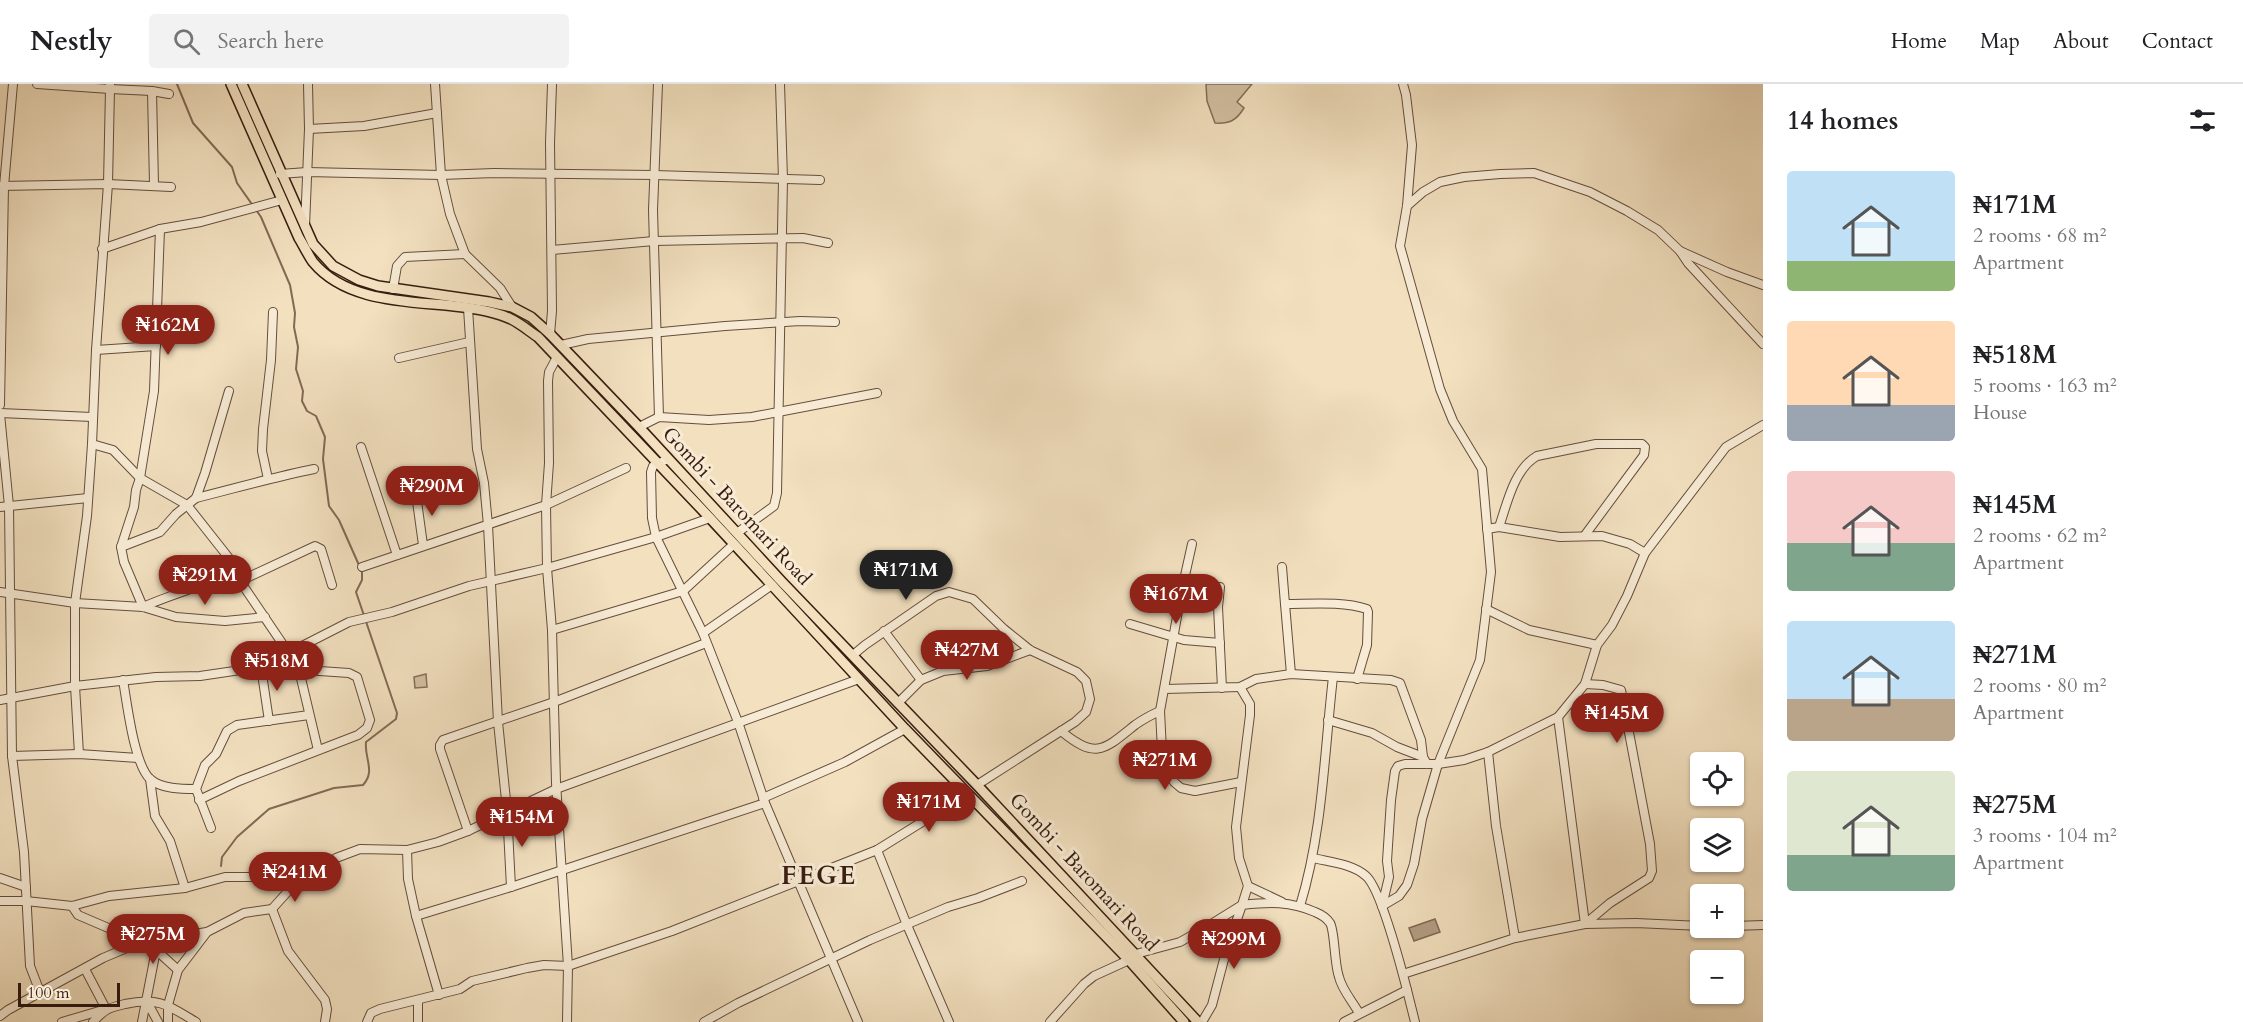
<!DOCTYPE html>
<meta charset="utf-8">
<style>
:root{--surface:#fff;--page:#f2f2f2;--text:#202124;--muted:#757577;--line:#e0e0e0;--accent:#8f2418}
body{margin:0;font-family:Cardo,serif;background:var(--page);color:var(--text);height:100vh;display:flex;flex-direction:column;font-size:22px;white-space:nowrap}
*{box-sizing:border-box;margin:0}
p{font-size:20px;color:var(--muted)}
.icon{flex:none;width:33px;height:33px;fill:none;stroke:currentColor;stroke-width:2;stroke-linecap:round;stroke-linejoin:round}
.map{position:relative;flex:1;overflow:hidden}
.drawer{display:flex;flex-direction:column;background:var(--surface);width:480px}
.drawer>*{flex:none}
.buttons{position:absolute;left:1690px;top:668px;display:grid;gap:12px}
.buttons a{display:grid;place-items:center;width:54px;height:54px;border-radius:6px;background:var(--surface);box-shadow:0 2px 4px #0004;font-size:30px}
.scale{position:absolute;left:18px;bottom:15px;width:102px;box-sizing:border-box;padding-left:6px;border:3px solid #381c10;border-top:0;font-size:16px;line-height:21px;white-space:nowrap;color:#381c10;-webkit-text-stroke:4px #f7ebd5;paint-order:stroke}
.price{position:absolute;translate:-50% -51px;padding:0 14px;border-radius:21px;background:var(--accent);color:#fff;font-size:20px;line-height:39px;filter:drop-shadow(0 2px 3px #0008)}
.price::after{content:'';position:absolute;left:50%;top:36px;width:18px;height:14px;margin-left:-9px;background:inherit;clip-path:polygon(0 0,100% 0,50% 100%)}
.price.selected{background:#222;color:#fff}
ul{padding:0;list-style:none}
li{display:flex;align-items:center;gap:18px;height:150px;padding:0 24px}
li span{display:grid;place-items:center;flex:none;width:168px;height:120px;border-radius:6px;color:#555}
li>.icon{margin-inline-start:auto}
span .icon{width:72px;height:72px;fill:#fffc;stroke-width:1}
li b{font-size:26px}
h2{display:flex;justify-content:space-between;align-items:center;height:72px;padding:0 24px;font-size:26px}
header{display:flex;align-items:center;gap:36px;box-sizing:border-box;height:84px;padding:0 30px;background:var(--surface);border-bottom:2px solid var(--line)}
header strong{font-size:28px}
nav{display:flex;gap:33px;margin-inline-start:auto;font-size:21px}
.search{width:420px;height:54px;background:var(--page);display:flex;align-items:center;gap:15px;box-sizing:border-box;padding:0 21px;border-radius:6px;color:var(--muted);font-size:22px}
main{display:flex;flex:1;min-height:0}
.map>svg:first-child{display:block}
.green{fill:#d2bfa1;stroke:#856e58;stroke-width:1.5}
.water{fill:#b39d84;stroke:#826956;stroke-width:1.5}
.lines{fill:none;stroke-linecap:round;stroke-linejoin:round}
.stream{stroke:#826956;stroke-width:2}
.minor-casing{stroke:#664d3c;stroke-width:10}
.major-casing{stroke:#381c10;stroke-width:12}
.minor{stroke:#f7ebd5;stroke-width:8}
.major{stroke:#f2e0bf;stroke-width:9}
.labels{text-anchor:middle;dominant-baseline:central;stroke-width:6;stroke-linejoin:round;paint-order:stroke}
.street-label{font-size:20px;fill:#381c10;stroke:#f7ebd5}
.district-label{font-size:26px;font-weight:bold;letter-spacing:1.5px;fill:#381c10;stroke:#f7ebd5}
</style>
<header>
<strong>Nestly</strong>
<div class="search"><svg class="icon" aria-label="search" viewBox="0 0 24 24"><circle cx="10" cy="10" r="6"/><path d="M15 15l6 6"/></svg>Search here</div>
<nav><a>Home</a><a>Map</a><a>About</a><a>Contact</a></nav>
</header>
<main>
<div class="map">
<svg width="1763" height="938" viewBox="0 0 1763 938">
<rect width="100%" height="100%" fill="#f2e0bf"/>
<filter id="stains"><feTurbulence type="fractalNoise" baseFrequency=".00333" numOctaves="4"/><feColorMatrix values="0 0 0 0 .2 0 0 0 0 .09 0 0 0 0 .02 0 0 0 .5 -.17"/></filter>
<radialGradient id="worn" r=".72"><stop offset=".6" stop-color="#630" stop-opacity="0"/><stop offset="1" stop-color="#630" stop-opacity=".3"/></radialGradient>
<g class="green">
<path d="M1206,0H1252L1237,18L1244,24C1236,37 1229,40 1215,39L1207,17Z"/>
<polygon points="426,590 427,603 415,604 414,593"/>
</g>
<polygon class="water" points="1435,835 1440,848 1414,857 1409,844"/>
<g class="lines">
<path class="stream" d="M177,0L193,39L232,83L237,99L261,133L290,201L295,229L294,243L298,263L296,285L303,307L302,317L307,327L316,332L325,353L323,375L329,422L339,436L362,488V496L356,508L397,629L396,635L366,658C364,674 376,687 363,701L334,704L269,725L237,753L222,773L221,782"/>
<defs>
<g id="minor">
<polyline points="37,0 110,5 110,1"/>
<polyline points="435,0 441,91 450,130 465,170 500,204 512,223"/>
<polyline points="658,0 653,126 659,333"/>
<polyline points="152,7 154,101"/>
<polyline points="309,45 364,42 437,29"/>
<polyline points="280,90 307,88 441,91 494,89 654,91 820,96"/>
<polyline points="1,102 108,100 171,103"/>
<polyline points="1407,122 1423,108 1440,98 1464,93 1500,90 1534,89 1590,108 1627,127 1658,146 1680,167 1727,188 1763,201"/>
<polyline points="305,142 309,45 308,0"/>
<polyline points="102,165 160,145 201,138 282,116"/>
<polyline points="552,166 654,157 803,154 828,159"/>
<polyline points="1680,167 1688,179 1763,260"/>
<polyline points="393,205 397,182 405,173 465,170"/>
<polyline points="468,224 477,365 484,399 488,441 498,638 507,726 511,803"/>
<polyline points="550,250 552,227 550,59 552,0"/>
<polyline points="561,261 588,255 725,242 800,237 835,238"/>
<polyline points="96,266 156,262"/>
<polyline points="557,273 549,288 548,297 549,379 546,421 547,484 552,546 556,699 568,882 567,938"/>
<polyline points="399,274 469,258"/>
<polyline points="0,321 4,102 13,0"/>
<polyline points="0,329 92,333"/>
<polyline points="0,330 9,422 12,672 24,768 30,882 40,908"/>
<polyline points="639,343 659,333 709,336 752,333 877,309"/>
<polyline points="92,360 113,366 140,394 187,421 236,483 240,497"/>
<polyline points="361,363 397,471"/>
<polyline points="668,375 653,382 651,388 652,434 656,453 703,549 738,638 765,719 858,938"/>
<polyline points="268,395 262,367 263,345 271,276 273,228"/>
<polyline points="416,410 423,461"/>
<path d="M196,414C236,404 274,393 314,385"/>
<polyline points="0,423 88,414"/>
<polyline points="1499,443 1560,453 1602,452 1630,460 1645,469"/>
<path d="M1487,445L1499,443C1507,420 1514,385 1537,372L1596,360H1642L1645,363L1644,371L1585,451"/>
<polyline points="737,449 774,422 777,409 783,95 780,0"/>
<polyline points="1192,460 1182,505 1160,627 1162,667 1174,698 1181,704 1195,707 1241,698"/>
<polyline points="121,463 160,448 176,430 196,414 205,389 229,307"/>
<polyline points="362,483 546,421 626,384"/>
<polyline points="1282,483 1285,520"/>
<polyline points="1220,503 1218,523 1222,604"/>
<polyline points="0,508 75,519 143,523 176,533 225,537 265,533"/>
<polyline points="143,523 124,478 121,463 134,423 136,406 140,394 154,307 160,145"/>
<path d="M143,523C174,509 208,502 236,483"/>
<polyline points="1486,525 1529,546 1597,561"/>
<polyline points="1130,540 1184,556 1220,559"/>
<polyline points="552,546 683,507 734,460"/>
<polyline points="884,547 921,596"/>
<polyline points="703,549 772,501"/>
<polyline points="288,568 240,497 315,462 321,465 332,501"/>
<polyline points="853,571 865,561 936,512 949,508 973,515 1004,545 1030,566 1077,588 1086,597 1090,615 1086,628 1075,638 977,701"/>
<polyline points="261,583 349,538 392,528 469,502 547,484 656,453 710,434"/>
<polyline points="261,583 269,637"/>
<polyline points="299,586 318,666"/>
<path d="M1291,590L1285,520C1311,520 1342,517 1367,525L1368,528L1367,561L1357,595"/>
<path d="M123,596C127,619 134,680 150,695C161,705 182,705 196,705"/>
<polyline points="1165,605 1240,603 1256,595 1291,590 1391,596 1400,599 1421,656 1423,673 1427,680"/>
<polyline points="0,616 75,602 156,593 200,592 261,583 349,589 357,593 370,636 367,644 358,651 239,697 199,716"/>
<polyline points="898,619 921,596 943,587 987,582 1030,566"/>
<polyline points="1558,633 1585,840 1636,839 1701,842"/>
<polyline points="1328,636 1372,649 1397,663 1423,673"/>
<path d="M1061,647C1096,676 1104,666 1135,641C1142,636 1151,631 1160,627"/>
<polyline points="1488,668 1496,742 1515,854"/>
<polyline points="79,670 75,602 75,519 87,432 92,360 96,266 108,100 110,5 152,7 169,10"/>
<polyline points="12,672 79,670 138,674"/>
<polyline points="150,695 155,732 170,757 185,804"/>
<polyline points="763,714 845,678 905,645"/>
<polyline points="211,744 196,705 205,681 216,670 227,647 237,641 309,631"/>
<polyline points="468,747 440,665 440,661 443,656 554,618 706,559"/>
<polyline points="407,766 408,795 416,832 439,911"/>
<polyline points="877,766 907,841 949,938"/>
<path d="M1313,774C1330,778 1353,780 1366,792C1381,805 1401,883 1407,906L1344,938"/>
<polyline points="0,794 26,803"/>
<polyline points="1248,802 1282,818"/>
<polyline points="0,817 26,817 72,822 109,812 185,804 225,793 280,793 299,795 336,774 360,765 407,766 438,758 468,747 556,705 859,595"/>
<polyline points="72,822 78,831 141,858 156,866 178,886"/>
<path d="M1300,822C1323,746 1324,671 1333,593"/>
<polyline points="1382,822 1399,812 1407,801 1414,780 1422,735 1438,680 1480,576 1491,488 1482,385 1453,337 1440,305 1400,162 1407,122 1412,61 1406,11 1403,0"/>
<polyline points="1382,822 1389,793 1387,777 1391,716 1395,687 1398,682 1405,680 1438,680 1464,676 1488,668 1558,633 1585,600 1597,561 1612,541 1627,512 1645,469 1726,363 1763,341"/>
<polyline points="272,825 288,867 325,916 327,925 325,938"/>
<polyline points="416,832 511,803 765,719"/>
<polyline points="1734,842 1763,841"/>
<polyline points="1136,870 1180,858 1205,844 1242,821 1248,802 1239,774 1236,743 1250,631 1250,620 1240,603"/>
<polyline points="1403,890 1515,854 1585,840 1610,819 1649,794 1652,787 1650,760 1621,606 1603,601 1585,600"/>
<polyline points="1407,906 1415,938"/>
<polyline points="146,916 158,938"/>
<polyline points="418,916 418,938"/>
<polyline points="0,932 8,926 103,874 141,858 207,848 244,829 272,825 299,795"/>
<polyline points="62,938 106,925 85,885"/>
<path d="M93,938C105,925 108,924 125,920C159,913 168,921 196,938"/>
<polyline points="142,938 156,866"/>
<polyline points="168,938 168,921 178,886 207,848"/>
<polyline points="367,938 371,929 380,925 460,905 472,897 527,884 544,881 568,882 672,847 877,766 967,710"/>
<polyline points="704,938 738,919 870,856 948,823 978,814 1022,797"/>
<polyline points="1050,938 1084,900 1094,892 1129,876"/>
<path d="M1202,938L1212,921L1227,864L1242,821C1269,818 1290,817 1315,828C1320,830 1326,833 1330,839C1335,847 1334,879 1339,893C1342,906 1353,918 1359,929"/>
</g>
<g id="major">
<path d="M231,0L299,154C304,162 308,171 313,178C346,218 407,217 454,222C473,224 494,227 511,235C521,240 529,247 538,253L710,434L905,645L1129,876L1184,938"/>
<polyline points="242,0 313,160 333,182 359,196 378,202 489,218 512,223 531,233 550,250 639,343 782,498 977,701 1198,938"/>
</g>
</defs>
<use href="#minor" class="minor-casing"/>
<use href="#major" class="major-casing"/>
<use href="#minor" class="minor"/>
<use href="#major" class="major"/>
</g>
<g class="labels">
<g class="street-label">
<text transform="translate(737 422) rotate(47)">Gombi - Baromari Road</text>
<text transform="translate(1084 788) rotate(47)">Gombi - Baromari Road</text>
</g>
<g class="district-label">
<text x="819" y="791">FEGE</text>
</g>
</g>
<rect width="100%" height="100%" filter="url(#stains)"/>
<rect width="100%" height="100%" fill="url(#worn)"/>
</svg>
<div class="buttons">
<a><svg class="icon" aria-label="locate" viewBox="0 0 24 24"><circle cx="12" cy="12" r="6"/><path d="M12 2v4M12 18v4M2 12h4M18 12h4"/></svg></a>
<a><svg class="icon" aria-label="layers" viewBox="0 0 24 24"><path d="M12 4l9 5-9 5-9-5zM3 14l9 5 9-5"/></svg></a>
<a>+</a>
<a>−</a>
</div>
<div class="scale">100 m</div>
<b class="price" style="left:168px;top:272px">₦162M</b>
<b class="price" style="left:432px;top:433px">₦290M</b>
<b class="price selected" style="left:906px;top:517px">₦171M</b>
<b class="price" style="left:205px;top:522px">₦291M</b>
<b class="price" style="left:1176px;top:541px">₦167M</b>
<b class="price" style="left:967px;top:597px">₦427M</b>
<b class="price" style="left:277px;top:608px">₦518M</b>
<b class="price" style="left:1617px;top:660px">₦145M</b>
<b class="price" style="left:1165px;top:707px">₦271M</b>
<b class="price" style="left:929px;top:749px">₦171M</b>
<b class="price" style="left:522px;top:764px">₦154M</b>
<b class="price" style="left:295px;top:819px">₦241M</b>
<b class="price" style="left:153px;top:881px">₦275M</b>
<b class="price" style="left:1234px;top:886px">₦299M</b>
</div>
<section class="drawer">
<h2>14 homes<svg class="icon" aria-label="filters" viewBox="0 0 24 24"><path d="M4 7h16M4 17h16"/><circle cx="9" cy="7" r="2"/><circle cx="15" cy="17" r="2"/></svg></h2>
<ul>
<li><span style="background:linear-gradient(#bfe0f5 75%,#8fb573 0)"><svg class="icon" aria-label="home" viewBox="0 0 24 24"><path d="M3 11l9-7 9 7M6 9v11h12V9"/></svg></span><div><b>₦171M</b><p>2 rooms · 68 m²</p><p>Apartment</p></div></li>
<li><span style="background:linear-gradient(#ffd9b3 70%,#9aa5b1 0)"><svg class="icon" aria-label="home" viewBox="0 0 24 24"><path d="M3 11l9-7 9 7M6 9v11h12V9"/></svg></span><div><b>₦518M</b><p>5 rooms · 163 m²</p><p>House</p></div></li>
<li><span style="background:linear-gradient(#f6c9c9 60%,#7fa58c 0)"><svg class="icon" aria-label="home" viewBox="0 0 24 24"><path d="M3 11l9-7 9 7M6 9v11h12V9"/></svg></span><div><b>₦145M</b><p>2 rooms · 62 m²</p><p>Apartment</p></div></li>
<li><span style="background:linear-gradient(#bfe0f5 65%,#b9a48a 0)"><svg class="icon" aria-label="home" viewBox="0 0 24 24"><path d="M3 11l9-7 9 7M6 9v11h12V9"/></svg></span><div><b>₦271M</b><p>2 rooms · 80 m²</p><p>Apartment</p></div></li>
<li><span style="background:linear-gradient(#dfe7d0 70%,#7fa58c 0)"><svg class="icon" aria-label="home" viewBox="0 0 24 24"><path d="M3 11l9-7 9 7M6 9v11h12V9"/></svg></span><div><b>₦275M</b><p>3 rooms · 104 m²</p><p>Apartment</p></div></li>
</ul>
</section>
</main>
